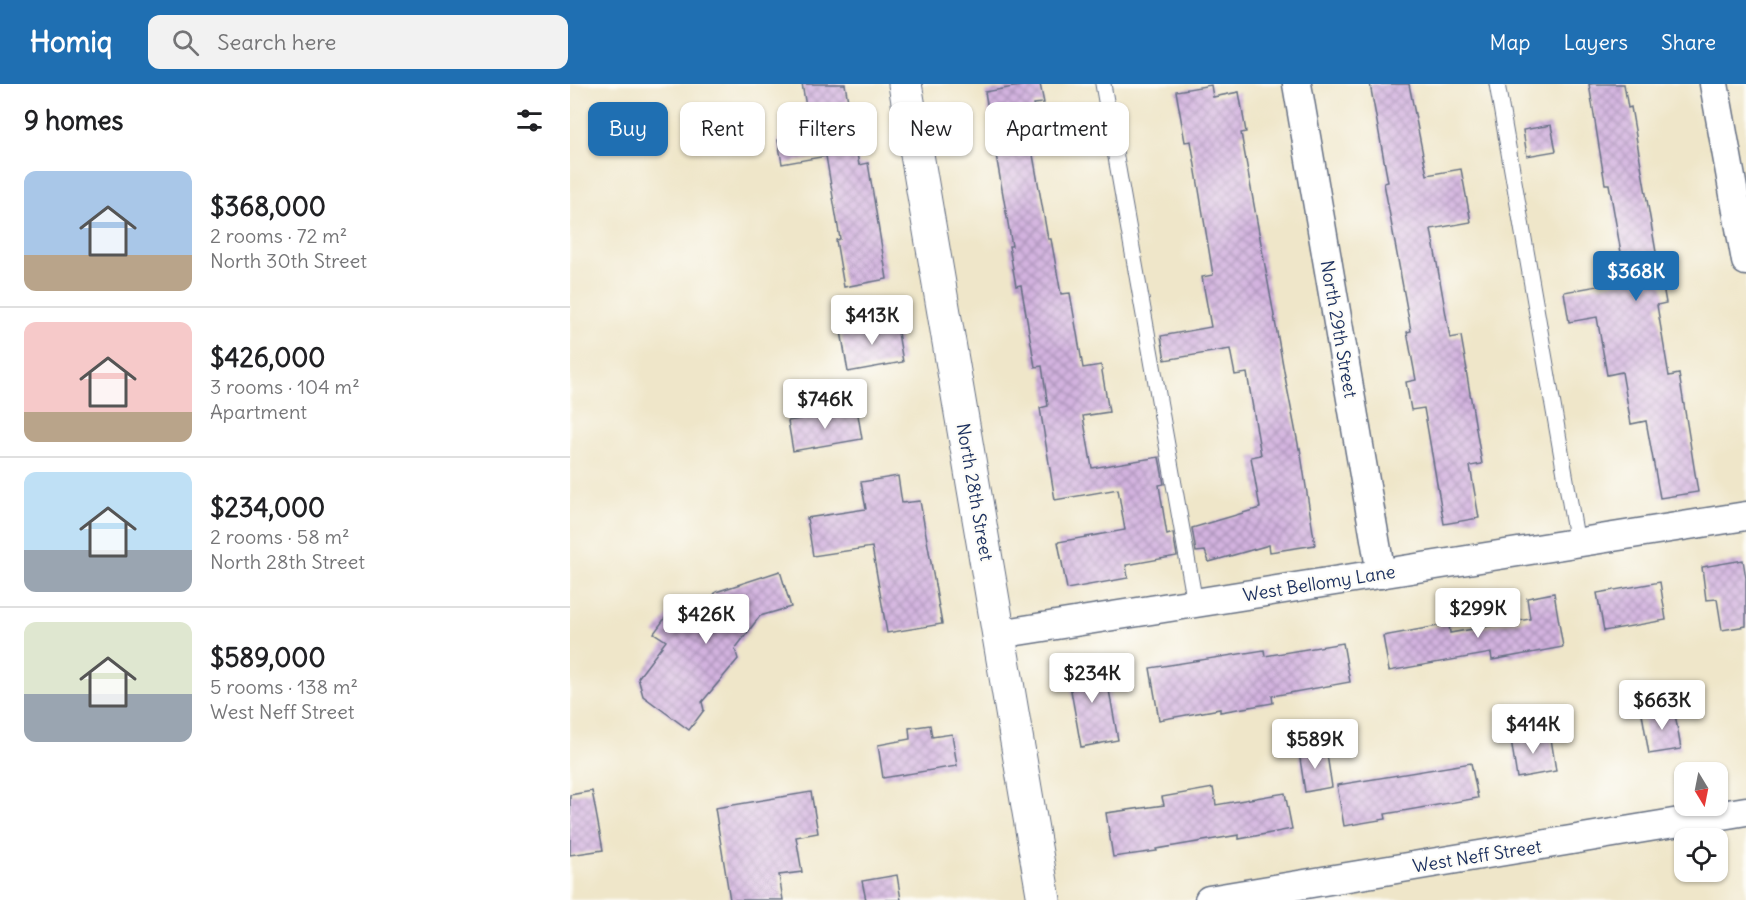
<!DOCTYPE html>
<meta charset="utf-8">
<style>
:root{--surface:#fff;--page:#f2f2f2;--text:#202124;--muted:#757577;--line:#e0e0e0;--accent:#1f6fb2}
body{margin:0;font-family:Delius,sans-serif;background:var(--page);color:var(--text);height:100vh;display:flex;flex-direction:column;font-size:22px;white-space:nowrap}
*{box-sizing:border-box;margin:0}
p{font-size:20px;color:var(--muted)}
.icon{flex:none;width:33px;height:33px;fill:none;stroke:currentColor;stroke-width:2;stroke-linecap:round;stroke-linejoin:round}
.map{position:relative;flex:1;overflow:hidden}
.details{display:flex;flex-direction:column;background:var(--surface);width:570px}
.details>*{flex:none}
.banner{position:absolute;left:18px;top:18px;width:570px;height:54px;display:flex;gap:12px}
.needle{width:39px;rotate:170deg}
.tools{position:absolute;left:1104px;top:678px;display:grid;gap:12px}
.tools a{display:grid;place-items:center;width:54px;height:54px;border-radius:12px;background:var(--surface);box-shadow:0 2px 4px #0004;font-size:30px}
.price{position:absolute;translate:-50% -51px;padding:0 14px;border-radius:6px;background:#fff;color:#222;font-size:20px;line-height:39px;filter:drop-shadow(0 2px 3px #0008)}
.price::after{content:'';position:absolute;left:50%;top:36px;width:18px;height:14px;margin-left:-9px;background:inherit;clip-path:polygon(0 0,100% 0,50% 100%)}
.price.selected{background:var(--accent);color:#fff}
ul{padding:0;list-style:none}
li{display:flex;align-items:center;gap:18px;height:150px;padding:0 24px}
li+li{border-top:2px solid var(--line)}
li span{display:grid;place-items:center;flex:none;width:168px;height:120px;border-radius:12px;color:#555}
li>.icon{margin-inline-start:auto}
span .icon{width:72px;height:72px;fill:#fffc;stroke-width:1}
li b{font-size:26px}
h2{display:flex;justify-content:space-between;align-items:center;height:72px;padding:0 24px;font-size:26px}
.tag{padding:0 21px;border-radius:12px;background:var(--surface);box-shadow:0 2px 4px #0004;font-size:21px;line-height:54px}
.tag.selected{background:var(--accent);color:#fff}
header{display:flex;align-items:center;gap:36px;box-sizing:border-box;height:84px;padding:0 30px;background:var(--accent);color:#fff}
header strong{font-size:28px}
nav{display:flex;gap:33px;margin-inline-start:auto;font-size:21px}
.search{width:420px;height:54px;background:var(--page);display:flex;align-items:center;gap:15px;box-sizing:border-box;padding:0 21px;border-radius:12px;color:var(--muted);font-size:22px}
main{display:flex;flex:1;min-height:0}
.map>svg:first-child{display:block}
.building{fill:url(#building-cross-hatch)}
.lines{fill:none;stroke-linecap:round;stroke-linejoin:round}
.service-casing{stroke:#656f83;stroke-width:17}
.minor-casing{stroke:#656f83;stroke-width:31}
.tertiary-casing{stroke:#656f83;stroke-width:35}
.service{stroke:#fff;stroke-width:15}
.minor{stroke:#fff;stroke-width:28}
.tertiary{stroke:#fff;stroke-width:33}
.labels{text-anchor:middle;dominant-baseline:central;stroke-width:4.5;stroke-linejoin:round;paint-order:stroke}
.street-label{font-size:18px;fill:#1b2f5e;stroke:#fdfcf7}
</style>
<header>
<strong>Homiq</strong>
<div class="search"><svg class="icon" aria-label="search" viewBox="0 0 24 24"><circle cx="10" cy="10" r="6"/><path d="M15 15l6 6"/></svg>Search here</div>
<nav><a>Map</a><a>Layers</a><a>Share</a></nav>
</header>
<main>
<section class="details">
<h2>9 homes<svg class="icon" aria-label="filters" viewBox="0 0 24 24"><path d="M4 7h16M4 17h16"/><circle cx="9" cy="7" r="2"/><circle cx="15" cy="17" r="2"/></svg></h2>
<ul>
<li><span style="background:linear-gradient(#a9c7e8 70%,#b9a48a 0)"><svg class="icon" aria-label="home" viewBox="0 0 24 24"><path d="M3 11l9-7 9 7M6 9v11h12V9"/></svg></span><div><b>$368,000</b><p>2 rooms · 72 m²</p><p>North 30th Street</p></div></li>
<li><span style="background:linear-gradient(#f6c9c9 75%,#b9a48a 0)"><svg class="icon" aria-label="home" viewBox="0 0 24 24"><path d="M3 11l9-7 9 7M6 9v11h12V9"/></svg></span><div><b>$426,000</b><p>3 rooms · 104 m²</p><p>Apartment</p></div></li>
<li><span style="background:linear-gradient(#bfe0f5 65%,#9aa5b1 0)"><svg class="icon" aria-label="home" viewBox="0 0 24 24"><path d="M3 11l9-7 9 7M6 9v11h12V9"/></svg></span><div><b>$234,000</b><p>2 rooms · 58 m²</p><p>North 28th Street</p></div></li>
<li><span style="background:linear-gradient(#dfe7d0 60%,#9aa5b1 0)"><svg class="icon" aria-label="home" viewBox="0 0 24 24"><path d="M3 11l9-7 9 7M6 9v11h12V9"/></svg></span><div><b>$589,000</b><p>5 rooms · 138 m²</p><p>West Neff Street</p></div></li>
</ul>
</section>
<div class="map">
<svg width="1176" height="816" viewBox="0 0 1176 816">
<defs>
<pattern id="building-cross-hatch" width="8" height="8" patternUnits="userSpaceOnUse" patternTransform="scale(1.5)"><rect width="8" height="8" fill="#d3b3df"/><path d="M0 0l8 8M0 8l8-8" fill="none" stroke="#aa92b8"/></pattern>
</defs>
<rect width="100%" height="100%" fill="#fdfcf7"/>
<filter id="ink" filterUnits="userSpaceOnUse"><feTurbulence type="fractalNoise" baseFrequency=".0167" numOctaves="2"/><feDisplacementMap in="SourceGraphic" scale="12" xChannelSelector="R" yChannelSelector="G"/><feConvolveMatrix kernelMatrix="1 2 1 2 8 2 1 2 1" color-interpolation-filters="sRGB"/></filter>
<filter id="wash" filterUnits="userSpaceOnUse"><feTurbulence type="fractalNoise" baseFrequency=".008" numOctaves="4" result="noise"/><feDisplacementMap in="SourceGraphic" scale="24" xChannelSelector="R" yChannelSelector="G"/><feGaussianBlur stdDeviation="1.35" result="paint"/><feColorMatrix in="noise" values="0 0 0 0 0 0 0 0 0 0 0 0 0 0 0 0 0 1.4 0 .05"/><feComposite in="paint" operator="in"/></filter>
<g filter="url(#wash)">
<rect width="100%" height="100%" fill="#efe6c9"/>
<g id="blocks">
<g class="building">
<polygon points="232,0 275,0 289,81 298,79 317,195 274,203 266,156 270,155 256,72 212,80 208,56 241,50"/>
<polygon points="460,0 470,0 474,19 463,20 469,52 460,54 478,155 481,155 491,210 500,209 513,284 531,281 539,328 513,332 522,384 589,373 594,400 589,401 597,451 603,449 607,472 556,481 558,494 497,505 488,458 555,446 548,405 485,416 470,324 478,322 472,282 465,283 451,201 446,202 439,162 442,162 415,8"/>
<polygon points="800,0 839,0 857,91 891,85 901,138 861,145 880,254 891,252 897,286 896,286 912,380 900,382 909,434 874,440 854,324 841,326 836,298 846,296 837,248 841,247 814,99 818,98"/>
<polygon points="1019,0 1054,0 1058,24 1061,23 1087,174 1088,174 1096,219 1087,221 1099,292 1109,290 1128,408 1090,414 1076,337 1061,340 1052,288 1037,291 1027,233 999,238 994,208 1056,197 1039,100 1035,100"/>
<polygon points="641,1 643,13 669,8 676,48 671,49 716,298 729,365 730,364 745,461 700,468 699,461 639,478 635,467 626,468 622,444 690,424 681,373 691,371 677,289 665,291 660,265 595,276 591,252 641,243 632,193 643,191 621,57 615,58 606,7"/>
<polygon points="981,41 986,67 957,72 953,46"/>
<polygon points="326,237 333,278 278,288 271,247"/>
<polygon points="287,325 292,355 223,367 218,337"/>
<polygon points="328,392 332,419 350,417 372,540 317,549 302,463 243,472 237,434 296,425 291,398"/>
<polygon points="1173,476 1176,494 1176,542 1152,546 1147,515 1136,516 1132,483"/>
<polygon points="210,487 221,523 190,532 165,565 168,575 132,618 134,626 119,646 73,612 68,594 96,557 84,549 110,514 130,530 146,508"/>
<polygon points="1090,498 1096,536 1034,547 1027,509"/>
<polygon points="984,509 993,563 922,576 921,569 819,587 813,552 879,540 880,549 960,535 957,514"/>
<polygon points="773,559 780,598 702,612 703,619 650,628 650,625 589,636 580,584 694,566 695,572"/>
<polygon points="534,578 548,656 511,663 497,584"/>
<polygon points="1104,624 1111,665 1079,670 1072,630"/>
<polygon points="360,641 362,653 382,650 387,682 313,694 308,661 340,655 339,644"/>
<polygon points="980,648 986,687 947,694 941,655"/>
<polygon points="756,664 762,703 735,708 729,668"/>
<polygon points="901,679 908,714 815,730 816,735 774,742 767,701"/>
<polygon points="643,704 646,721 715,709 722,745 669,755 669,751 586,765 587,767 543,773 536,729 594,721 592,713"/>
<polygon points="22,707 33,766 0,771 0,711"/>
<polygon points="241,708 248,749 226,753 232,788 209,791 213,816 160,816 145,724"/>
<polygon points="327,791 331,816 296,816 292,797"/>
</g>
</g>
</g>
<g filter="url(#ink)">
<use href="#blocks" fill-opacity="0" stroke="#656f83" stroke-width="1.5"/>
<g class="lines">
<defs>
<g id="service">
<polyline points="533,0 625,519"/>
<polyline points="927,0 1007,459"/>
</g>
<g id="minor">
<polyline points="727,0 811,490"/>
<polyline points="1144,0 1176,177"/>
<polyline points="429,550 1176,432"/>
<polyline points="639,816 1176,727"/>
</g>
<polyline id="tertiary" points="335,0 474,816"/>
</defs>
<use href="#service" class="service-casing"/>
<use href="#minor" class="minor-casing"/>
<use href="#tertiary" class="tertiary-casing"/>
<use href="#service" class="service"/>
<use href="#minor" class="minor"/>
<use href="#tertiary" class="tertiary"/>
</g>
</g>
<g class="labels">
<g class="street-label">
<text transform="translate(769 245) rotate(80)">North 29th Street</text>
<text transform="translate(405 408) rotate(80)">North 28th Street</text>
<text transform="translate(749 499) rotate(-9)">West Bellomy Lane</text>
<text transform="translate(907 772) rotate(-9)">West Neff Street</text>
</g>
</g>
</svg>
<div class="tools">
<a><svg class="needle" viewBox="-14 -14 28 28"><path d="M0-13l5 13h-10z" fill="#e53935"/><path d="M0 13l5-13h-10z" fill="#757577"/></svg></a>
<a><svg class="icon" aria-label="locate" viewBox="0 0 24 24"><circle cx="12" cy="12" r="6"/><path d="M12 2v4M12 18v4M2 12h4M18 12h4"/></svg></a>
</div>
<b class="price selected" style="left:1066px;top:218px">$368K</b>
<b class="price" style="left:302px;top:262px">$413K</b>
<b class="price" style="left:255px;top:346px">$746K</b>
<b class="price" style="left:908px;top:555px">$299K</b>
<b class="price" style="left:136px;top:561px">$426K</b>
<b class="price" style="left:522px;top:620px">$234K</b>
<b class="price" style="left:1092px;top:647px">$663K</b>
<b class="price" style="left:963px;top:671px">$414K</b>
<b class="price" style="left:745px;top:686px">$589K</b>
<div class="banner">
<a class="tag selected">Buy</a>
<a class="tag">Rent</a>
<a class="tag">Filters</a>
<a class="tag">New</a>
<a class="tag">Apartment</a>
</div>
</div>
</main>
